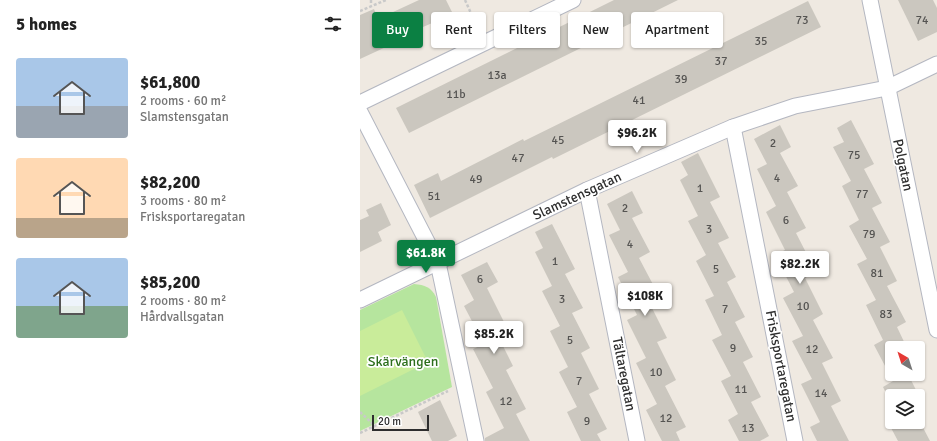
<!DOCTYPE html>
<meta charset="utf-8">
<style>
:root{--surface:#fff;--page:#f6f6f6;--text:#222;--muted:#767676;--accent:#0b8043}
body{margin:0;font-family:Signika,sans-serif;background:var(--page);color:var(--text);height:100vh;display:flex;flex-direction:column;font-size:15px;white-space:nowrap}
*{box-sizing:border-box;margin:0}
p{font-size:13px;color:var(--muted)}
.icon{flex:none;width:22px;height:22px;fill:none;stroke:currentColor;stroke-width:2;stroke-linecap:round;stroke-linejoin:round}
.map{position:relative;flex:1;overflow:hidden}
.details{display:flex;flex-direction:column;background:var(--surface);width:360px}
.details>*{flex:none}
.hud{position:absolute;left:12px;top:12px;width:380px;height:36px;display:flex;gap:8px}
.needle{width:26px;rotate:321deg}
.fabs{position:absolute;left:525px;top:341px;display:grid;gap:8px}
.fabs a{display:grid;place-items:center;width:40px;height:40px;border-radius:4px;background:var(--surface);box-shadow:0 1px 3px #0004;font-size:20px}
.scale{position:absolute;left:12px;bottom:10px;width:57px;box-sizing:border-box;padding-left:4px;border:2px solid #2e2e2e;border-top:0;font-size:11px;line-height:14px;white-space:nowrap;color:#2e2e2e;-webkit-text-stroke:3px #fff;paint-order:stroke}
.price{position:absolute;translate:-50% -34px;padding:0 9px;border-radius:4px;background:#fff;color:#222;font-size:13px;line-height:26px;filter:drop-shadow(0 1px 2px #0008)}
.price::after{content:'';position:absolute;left:50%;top:24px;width:12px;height:9px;margin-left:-6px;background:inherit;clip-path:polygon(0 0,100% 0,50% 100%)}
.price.on{background:var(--accent);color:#fff}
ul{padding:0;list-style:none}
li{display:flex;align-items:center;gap:12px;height:100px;padding:0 16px}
li span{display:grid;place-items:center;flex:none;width:112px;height:80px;border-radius:4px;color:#555}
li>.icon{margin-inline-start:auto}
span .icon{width:48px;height:48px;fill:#fffc;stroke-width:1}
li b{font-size:17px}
h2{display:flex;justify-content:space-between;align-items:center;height:48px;padding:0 16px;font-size:17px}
.chip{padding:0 14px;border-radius:4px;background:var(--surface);box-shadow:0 1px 3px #0004;font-size:14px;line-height:36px}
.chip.on{background:var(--accent);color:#fff}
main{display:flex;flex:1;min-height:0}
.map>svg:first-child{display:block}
.green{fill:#b6e59e}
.pitch{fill:#c9ec9a}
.building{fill:#cbc7bf}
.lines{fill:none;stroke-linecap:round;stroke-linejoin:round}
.minor-casing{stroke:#b4b7c1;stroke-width:17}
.path{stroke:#c9c9c9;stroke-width:2.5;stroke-dasharray:3 2;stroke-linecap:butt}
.minor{stroke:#fff;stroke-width:15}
.labels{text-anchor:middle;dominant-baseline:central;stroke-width:3.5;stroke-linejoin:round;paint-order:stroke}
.number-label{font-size:12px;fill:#555452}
.street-label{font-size:14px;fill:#2e2e2e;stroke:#fff}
.park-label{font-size:14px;fill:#2c6e1b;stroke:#fff}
</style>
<main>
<section class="details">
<h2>5 homes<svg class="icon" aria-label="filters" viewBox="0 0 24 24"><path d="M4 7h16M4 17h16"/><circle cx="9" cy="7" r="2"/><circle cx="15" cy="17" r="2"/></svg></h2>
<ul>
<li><span style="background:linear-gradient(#a9c7e8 60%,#9aa5b1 0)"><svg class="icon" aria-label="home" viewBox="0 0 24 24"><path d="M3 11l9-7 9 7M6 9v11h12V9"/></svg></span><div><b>$61,800</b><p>2 rooms · 60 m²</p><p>Slamstensgatan</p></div></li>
<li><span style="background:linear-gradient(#ffd9b3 75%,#b9a48a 0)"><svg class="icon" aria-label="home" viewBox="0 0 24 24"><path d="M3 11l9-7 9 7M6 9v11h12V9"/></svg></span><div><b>$82,200</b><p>3 rooms · 80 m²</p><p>Frisksportaregatan</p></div></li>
<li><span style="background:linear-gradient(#a9c7e8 60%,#7fa58c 0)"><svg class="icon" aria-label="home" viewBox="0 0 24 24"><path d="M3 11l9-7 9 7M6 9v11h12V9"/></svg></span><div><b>$85,200</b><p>2 rooms · 80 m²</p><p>Hårdvallsgatan</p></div></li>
</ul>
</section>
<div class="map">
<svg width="577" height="441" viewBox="0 0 577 441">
<rect width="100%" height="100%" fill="#efe9e1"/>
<path class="green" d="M54,284C65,285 71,287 76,297L92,387L0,431V310Z"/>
<polygon class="pitch" points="42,310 68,362 0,396 0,331"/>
<g class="building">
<polygon points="59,0 86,0 93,14 40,37 41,40 0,59 0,15 14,9 18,19"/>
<polygon points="254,0 318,0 49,133 36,108"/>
<polygon points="538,0 573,0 577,8 577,32 558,41"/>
<polygon points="448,1 461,27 193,159 192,157 70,218 54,185 78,173 81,181 163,139 164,141"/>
<polygon points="491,120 514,164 504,169 522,203 512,208 530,242 520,247 537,281 527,286 546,322 537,327 547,348 532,348 532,374 548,374 563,404 558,406 558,396 532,396 532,405 523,387 533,381 514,345 523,340 506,305 516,300 497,264 507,259 489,226 499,220 482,186 491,181 473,147 484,142 477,128"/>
<polygon points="420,125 431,147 420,153 438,186 427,192 446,228 436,233 456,272 445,278 463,314 453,320 473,358 462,363 481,401 471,406 489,441 457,441 450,427 460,422 441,384 452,379 432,341 443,336 423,298 434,292 415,255 425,250 406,212 416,206 397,169 407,164 394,139"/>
<polygon points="338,153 360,197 350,202 369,238 358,243 376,277 367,282 385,317 375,322 393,357 383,362 401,397 391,402 409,436 400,441 379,441 368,420 378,414 361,381 371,376 352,340 362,335 345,300 354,296 336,261 346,255 328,221 338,216 320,180 328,175 321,162"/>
<polygon points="272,191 283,213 272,218 290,252 279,258 298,294 288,300 307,338 297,342 316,380 305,386 326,427 316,432 320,441 302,441 286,410 297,404 276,363 286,358 267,320 277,315 258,277 268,272 249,235 260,230 247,204"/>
<polygon points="21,203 31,225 18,232 22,241 0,252 0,220 9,216 6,210"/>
<polygon points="192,224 215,269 205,274 223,308 212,313 230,348 221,353 239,389 229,394 247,429 237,434 241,441 221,441 207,412 217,407 199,372 208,367 190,331 200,326 182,291 192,286 175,252 183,248 175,232"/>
<polygon points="127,262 138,282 127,288 144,322 134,328 153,366 146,370 166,409 156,414 170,441 125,441 125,438 144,428 126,392 133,388 113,349 124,344 104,306 114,300 101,275"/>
<polygon points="80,400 97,436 88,441 72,441 58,412"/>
<polygon points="558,418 570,441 538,441 530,426 537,422 558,422"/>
</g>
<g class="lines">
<defs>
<g id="minor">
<polyline points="510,0 577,330"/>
<polyline points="0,103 213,0"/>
<polyline points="0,112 78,263 116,441"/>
<polyline points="373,127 435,441"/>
<polyline points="227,190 277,441"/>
<polyline points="0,300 227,190 373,127 435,106 527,88 577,64"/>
</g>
</defs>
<use href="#minor" class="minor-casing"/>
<g class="path">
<polyline points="11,0 11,5"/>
<polyline points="105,0 118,29"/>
<polyline points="0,11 26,0"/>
<polyline points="0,412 15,426"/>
<polyline points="0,433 88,391"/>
</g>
<use href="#minor" class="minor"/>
</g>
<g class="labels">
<g class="number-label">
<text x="442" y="20">73</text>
<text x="562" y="20">74</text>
<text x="401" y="41">35</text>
<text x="361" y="61">37</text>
<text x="137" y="75">13a</text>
<text x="321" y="79">39</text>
<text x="96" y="94">11b</text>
<text x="279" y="100">41</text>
<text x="198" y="140">45</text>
<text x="413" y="143">2</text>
<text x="494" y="155">75</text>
<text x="158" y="158">47</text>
<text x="417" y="178">4</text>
<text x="116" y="179">49</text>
<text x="340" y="188">1</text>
<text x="502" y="194">77</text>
<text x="74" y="196">51</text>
<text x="265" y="208">2</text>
<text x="426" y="220">6</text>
<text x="349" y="229">3</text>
<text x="509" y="234">79</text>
<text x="270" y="244">4</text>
<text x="195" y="261">1</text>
<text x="356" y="269">5</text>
<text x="517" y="273">81</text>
<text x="120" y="279">6</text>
<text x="202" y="299">3</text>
<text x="443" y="306">10</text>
<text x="365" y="309">7</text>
<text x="526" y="314">83</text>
<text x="210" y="340">5</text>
<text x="373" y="348">9</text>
<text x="452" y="349">12</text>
<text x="296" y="372">10</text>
<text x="219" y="381">7</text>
<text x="381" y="389">11</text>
<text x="461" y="393">14</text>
<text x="146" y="401">12</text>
<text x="306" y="418">12</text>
<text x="227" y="421">9</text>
<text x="388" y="428">13</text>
</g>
<g class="street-label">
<text transform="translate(543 165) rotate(78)">Polgatan</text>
<text transform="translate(217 196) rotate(-25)">Slamstensgatan</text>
<text transform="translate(421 366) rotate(79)">Frisksportaregatan</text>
<text transform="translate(264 374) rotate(79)">Tältaregatan</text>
</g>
<g class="park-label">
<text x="43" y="361">Skärvängen</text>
</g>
</g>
</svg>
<div class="fabs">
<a><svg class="needle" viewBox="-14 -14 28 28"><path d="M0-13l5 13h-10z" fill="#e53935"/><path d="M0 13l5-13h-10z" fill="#767676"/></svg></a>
<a><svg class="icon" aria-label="layers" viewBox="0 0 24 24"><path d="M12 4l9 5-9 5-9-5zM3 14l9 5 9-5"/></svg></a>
</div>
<div class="scale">20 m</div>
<b class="price" style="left:277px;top:154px">$96.2K</b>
<b class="price on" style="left:66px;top:274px">$61.8K</b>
<b class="price" style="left:440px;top:285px">$82.2K</b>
<b class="price" style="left:285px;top:317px">$108K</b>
<b class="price" style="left:134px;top:355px">$85.2K</b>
<div class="hud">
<a class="chip on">Buy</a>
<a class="chip">Rent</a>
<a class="chip">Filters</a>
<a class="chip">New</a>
<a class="chip">Apartment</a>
</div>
</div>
</main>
